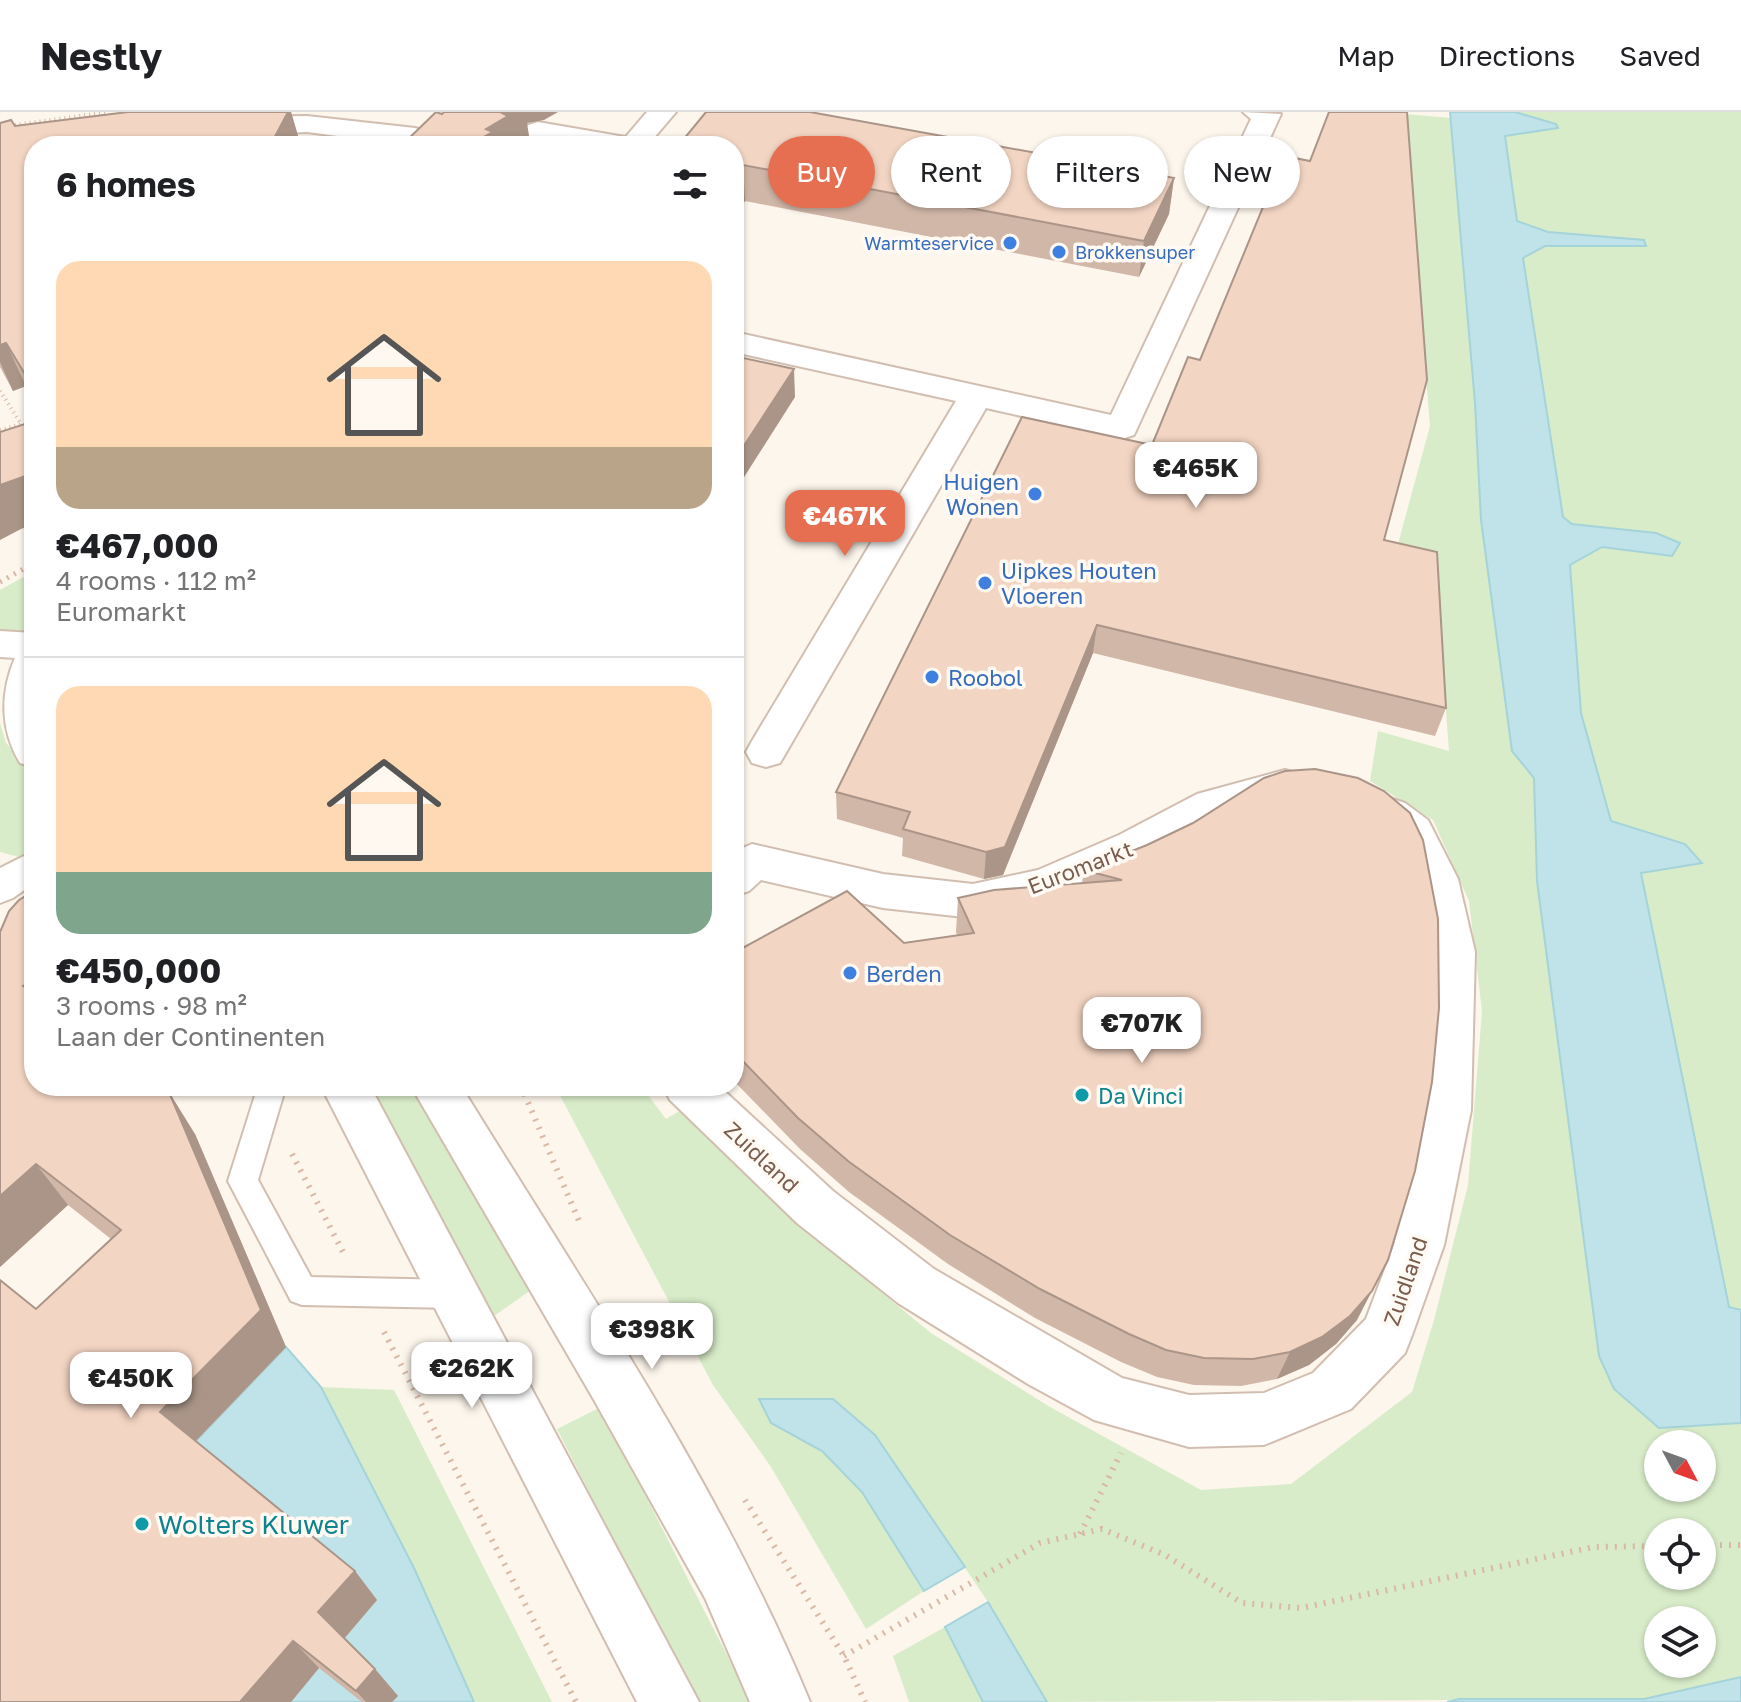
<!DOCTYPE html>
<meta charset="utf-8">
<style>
:root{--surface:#fff;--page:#f2f2f2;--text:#202124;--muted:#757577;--line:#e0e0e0;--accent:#e76f51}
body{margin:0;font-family:"Golos Text",sans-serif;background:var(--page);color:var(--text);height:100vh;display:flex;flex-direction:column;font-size:30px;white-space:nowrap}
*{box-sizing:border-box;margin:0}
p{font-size:26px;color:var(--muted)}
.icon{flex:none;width:44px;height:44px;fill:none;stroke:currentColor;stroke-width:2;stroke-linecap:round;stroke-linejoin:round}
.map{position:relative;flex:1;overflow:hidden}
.panel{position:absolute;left:24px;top:24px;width:720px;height:960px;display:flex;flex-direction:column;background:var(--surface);border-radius:32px;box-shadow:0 2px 6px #0004}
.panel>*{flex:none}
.hud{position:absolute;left:768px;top:24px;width:760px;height:72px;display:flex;gap:16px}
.needle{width:52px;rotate:131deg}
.tools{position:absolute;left:1644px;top:1318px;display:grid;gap:16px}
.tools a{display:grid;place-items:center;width:72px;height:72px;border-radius:50%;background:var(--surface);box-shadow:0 2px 6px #0004;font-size:40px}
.price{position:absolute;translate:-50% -68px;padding:0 18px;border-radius:16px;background:#fff;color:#222;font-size:26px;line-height:52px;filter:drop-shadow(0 2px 4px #0008)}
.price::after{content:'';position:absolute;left:50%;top:48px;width:24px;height:18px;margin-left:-12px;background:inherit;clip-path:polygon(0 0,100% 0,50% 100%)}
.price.on{background:var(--accent);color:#fff}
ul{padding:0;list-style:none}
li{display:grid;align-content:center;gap:16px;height:424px;padding:0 32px}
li+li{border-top:2px solid var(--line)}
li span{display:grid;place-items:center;height:248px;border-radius:24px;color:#555}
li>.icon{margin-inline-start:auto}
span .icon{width:144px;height:144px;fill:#fffc;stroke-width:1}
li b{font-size:34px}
h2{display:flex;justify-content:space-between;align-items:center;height:96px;padding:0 32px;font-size:34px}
.pill{padding:0 28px;border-radius:36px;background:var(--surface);box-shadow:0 2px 6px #0004;font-size:28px;line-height:72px}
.pill.on{background:var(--accent);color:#fff}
header{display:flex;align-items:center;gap:48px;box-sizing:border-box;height:112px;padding:0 40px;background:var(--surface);border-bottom:2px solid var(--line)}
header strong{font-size:38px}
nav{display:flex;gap:44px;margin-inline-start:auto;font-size:28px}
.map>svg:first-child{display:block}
.green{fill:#d8ecc9;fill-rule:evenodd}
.water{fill:#bfe3e8;stroke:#a5d3da;stroke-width:2}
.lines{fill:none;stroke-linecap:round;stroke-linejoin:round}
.service-casing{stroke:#d1beb0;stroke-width:4}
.pedestrian-casing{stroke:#d1beb0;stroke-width:4}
.minor-casing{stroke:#d1beb0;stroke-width:4}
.tertiary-casing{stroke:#d1beb0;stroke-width:4}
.path-far2{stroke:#d9b8a5;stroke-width:4;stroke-dasharray:1 4;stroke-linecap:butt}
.path-far1{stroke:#d9b8a5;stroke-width:5;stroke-dasharray:2 6;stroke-linecap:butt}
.path{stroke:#d9b8a5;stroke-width:6;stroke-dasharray:2 7;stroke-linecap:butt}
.service{fill:#fff;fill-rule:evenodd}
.pedestrian{fill:#fff;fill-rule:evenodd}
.minor{fill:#fff;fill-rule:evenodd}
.tertiary{fill:#fff;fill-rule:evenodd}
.wall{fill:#d1b7a8}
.shaded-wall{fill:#aa9588}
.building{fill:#f3d5c3;stroke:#aa9588;stroke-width:2}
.shop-dot{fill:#3f7fe0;stroke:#fffaf3;stroke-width:3}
.culture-dot{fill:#0f9aa8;stroke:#fffaf3;stroke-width:3}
.labels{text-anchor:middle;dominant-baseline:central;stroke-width:7;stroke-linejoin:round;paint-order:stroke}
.far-shop-label{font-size:18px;fill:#366cbe;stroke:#fffaf3;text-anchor:end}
.shop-label{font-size:22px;fill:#366cbe;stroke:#fffaf3;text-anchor:start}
.street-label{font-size:22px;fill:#7a5c4d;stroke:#fffaf3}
.culture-label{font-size:22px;fill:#0d838f;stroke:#fffaf3;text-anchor:start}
.near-culture-label{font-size:26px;fill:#0d838f;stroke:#fffaf3;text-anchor:start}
</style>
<header>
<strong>Nestly</strong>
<nav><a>Map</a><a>Directions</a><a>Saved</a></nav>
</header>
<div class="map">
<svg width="1741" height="1590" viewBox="0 0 1741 1590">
<rect width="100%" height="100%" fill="#fdf6ec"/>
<g class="green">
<polygon points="1515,0 1741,0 1741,1198 1729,1195 1641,760 1701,751 1685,732 1611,709 1581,601 1570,452 1602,435 1671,444 1655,421 1572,412 1563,405 1523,146 1545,134 1645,133 1643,128 1548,120 1517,109 1505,24 1557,16 1556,12"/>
<path d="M1404,2L1451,6L1475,291L1481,408L1512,638L1534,666L1537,769L1659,1316L1741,1311V1565L1644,1587L1047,1590L988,1490L875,1323L771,1311L822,1339L862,1380L924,1479L866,1517L771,1355L713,1273L555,974H641L666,1007L688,994L717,1031L826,1135L931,1221L1050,1295L1201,1378L1291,1372L1412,1280L1434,1208L1468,1073L1482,899L1469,789L1433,708L1370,669L1378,619L1449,639L1436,466L1392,454L1430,314ZM1658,1332H1702V1376H1658ZM1658,1420H1702V1464H1658ZM1658,1508H1702V1552H1658Z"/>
<polygon points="34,459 34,517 0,523 0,478"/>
<polygon points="0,611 6,631 34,660 34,749 0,740"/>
<polygon points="364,974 412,974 531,1178 494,1204"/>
<polygon points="321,1275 394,1278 552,1590 474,1590 414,1456"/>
<polygon points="597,1297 643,1379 751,1590 696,1590 557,1317"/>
<polygon points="945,1515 983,1590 909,1590 893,1544"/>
</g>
<g class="water">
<polygon points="1450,0 1515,0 1556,12 1558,16 1505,24 1517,109 1548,120 1644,128 1646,134 1545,134 1523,146 1563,405 1572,412 1656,421 1680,431 1672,444 1602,435 1570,453 1581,601 1611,709 1685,732 1702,751 1641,761 1729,1195 1741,1198 1741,1311 1659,1316 1614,1277 1599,1244 1537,769 1534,666 1512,639 1481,408 1475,291"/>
<polygon points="286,1235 321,1275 414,1456 474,1590 291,1590 190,1335"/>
<polygon points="759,1287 833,1287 875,1323 965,1455 924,1479 862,1380 822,1339 771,1311"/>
<polygon points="988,1490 1047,1590 983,1590 945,1515"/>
<polygon points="1741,1565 1741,1590 1447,1590 1459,1587 1644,1587"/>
</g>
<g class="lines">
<defs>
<polygon id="service" points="258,974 286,974 258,1068 311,1165 454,1168 465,1172 469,1182 465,1192 454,1196 302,1193 291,1189 228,1069"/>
<polygon id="pedestrian" points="24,744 34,747 34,771 13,786 0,791 0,756"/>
<g id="minor">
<polygon points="1243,0 1281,2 1134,323 1122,327 986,296 780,651 766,655 752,651 746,640 752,629 956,289 734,240 734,220 1111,303 1251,7"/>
<polygon points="307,4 415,16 425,19 429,25 425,31 415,34 307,20 237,23 227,20 223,14 227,8 237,5"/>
<polygon points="538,10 625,25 635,28 639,34 575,34 528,25 524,19 528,13"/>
<polygon points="1285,658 1300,662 1306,673 1300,684 1227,704 1149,747 1060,785 973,806 883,796 761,768 749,779 734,784 734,740 752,732 883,762 973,772 1038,758 1119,723 1197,682"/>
<polygon points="1390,686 1405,691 1428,708 1458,767 1475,840 1471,998 1444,1133 1412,1223 1405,1241 1351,1297 1264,1333 1189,1335 1094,1308 1028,1272 898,1191 797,1111 670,988 663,974 719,974 833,1079 934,1157 1122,1266 1189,1283 1264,1281 1313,1261 1366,1207 1394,1133 1423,998 1431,840 1414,767 1397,729 1375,713 1369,702 1375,691"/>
</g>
<g id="tertiary">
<polygon points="647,0 676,0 647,34 618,34"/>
<path d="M0,519L34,521V655L20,651C0,618 0,581 15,546L0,545Z"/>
<polygon points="321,974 370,974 699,1590 637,1590"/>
<path d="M411,974H461C584,1174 720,1372 810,1590H750L705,1486L593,1286Z"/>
</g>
</defs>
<use href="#service" class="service-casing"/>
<use href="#pedestrian" class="pedestrian-casing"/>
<use href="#minor" class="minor-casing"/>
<use href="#tertiary" class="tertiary-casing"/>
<g class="path-far2">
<polyline points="0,15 109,0"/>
<polyline points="0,279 25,318"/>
<polyline points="0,318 21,312"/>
</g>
<polyline class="path-far1" points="0,470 34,451"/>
<g class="path">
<polyline points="521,974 579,1109"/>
<polyline points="292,1042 343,1140"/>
<polyline points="384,1220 576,1590"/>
<polyline points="745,1388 844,1544 865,1590"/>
<polyline points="1080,1422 1121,1341"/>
<polyline points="1702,1433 1741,1433"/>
<polyline points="844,1544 1040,1431 1102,1417 1165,1443 1242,1491 1301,1496 1594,1435 1658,1434"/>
</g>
<use href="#service" class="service"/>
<use href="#pedestrian" class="pedestrian"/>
<use href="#minor" class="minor"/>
<use href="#tertiary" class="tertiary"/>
</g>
<g class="wall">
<polygon points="128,0 291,0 301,34 34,34 34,288 26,274 13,279 0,255 0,11 15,14"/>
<polygon points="734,34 1174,66 1169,102 1139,165 745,89 734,104"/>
<polygon points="1200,248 1384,428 1446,596 1435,624 1093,541 1003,763 984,767 902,744 903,726 837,707 836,680 1152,333"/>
<polygon points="1147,733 1357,1208 1336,1232 1309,1253 1277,1267 1241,1274 1194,1273 1157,1265 1121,1250 1035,1206 948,1152 849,1080 800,1037 734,969 734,838 904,831 957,823 956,820 958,786 1082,771 1084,758"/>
<polygon points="34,974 195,1022 286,1235 196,1329 355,1459 377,1488 344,1527 375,1557 398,1584 392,1590 362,1590 319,1556 291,1590 36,1197 111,1127 68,1093 0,1155"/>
</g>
<g class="shaded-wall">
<polygon points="288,0 291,0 301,34 270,34"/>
<polygon points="505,0 558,0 544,8 527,11 530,30 524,34 470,34"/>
<polygon points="743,53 745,89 734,104 734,65"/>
<polygon points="1174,66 1169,102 1139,165 1144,129"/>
<polygon points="6,231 26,274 13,279 0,250 0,233"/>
<polygon points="794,257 795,285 734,381 734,349"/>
<polygon points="34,361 34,412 21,417 0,428 0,373"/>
<polygon points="1097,513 1093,541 1003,763 984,767 986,740"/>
<polygon points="34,869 34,890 23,874"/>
<polygon points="169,980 195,1022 286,1235 190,1335 160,1300"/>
<polygon points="36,1052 68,1093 0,1155 0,1084"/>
<polygon points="1388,1148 1357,1208 1336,1232 1309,1253 1277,1267 1290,1240"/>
<polygon points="355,1459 377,1488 342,1529 318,1500"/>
<polygon points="293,1529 319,1556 291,1590 240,1590"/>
<polygon points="375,1557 398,1584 392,1590 366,1590 356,1579"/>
</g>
<g class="building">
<polygon points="128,0 288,0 270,34 34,34 34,277 6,231 0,233 0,11 11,8 15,14"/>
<polygon points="436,0 442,2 444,0 505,0 502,1 508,4 486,17 493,20 469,33 471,34 401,34"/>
<polygon points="706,0 810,0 1174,66 1144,129 743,53 734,65 734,34 678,34"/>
<polygon points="1329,0 1407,0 1427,268 1384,428 1437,440 1446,596 1097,513 1005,735 986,740 903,717 910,700 836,680 1022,305 1152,333 1188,245 1200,248 1284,44 1310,49"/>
<polygon points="734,244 794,257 734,349"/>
<polygon points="34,309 34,361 0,373 0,320"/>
<polygon points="1315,657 1358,666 1384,679 1410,701 1423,728 1438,807 1439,896 1432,970 1415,1059 1388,1148 1372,1179 1350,1204 1322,1225 1290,1240 1253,1247 1204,1246 1166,1238 1129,1222 1040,1177 950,1123 848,1049 798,1006 734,940 734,838 739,838 847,779 904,831 974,821 958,786 994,778 1122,768 1084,758 1147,733 1193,711 1264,666 1285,659"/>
<polygon points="34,779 34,869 23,874 34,882 34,974 161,974 169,980 261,1198 160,1300 355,1459 318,1500 375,1557 356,1579 293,1529 240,1590 0,1590 0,1168 36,1197 121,1118 36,1052 0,1084 0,820 9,799 19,788"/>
</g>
<g class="shop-dot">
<circle cx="1010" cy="131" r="8"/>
<circle cx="1059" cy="140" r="8"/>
<circle cx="1035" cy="382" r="8"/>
<circle cx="985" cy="471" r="8"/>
<circle cx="932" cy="565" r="8"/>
<circle cx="850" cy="861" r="8"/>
</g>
<g class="culture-dot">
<circle cx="1082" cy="983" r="8"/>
<circle cx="142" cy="1412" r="8"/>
</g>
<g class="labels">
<g class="far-shop-label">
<text x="994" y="131">Warmteservice</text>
<text x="1075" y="140" text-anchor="start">Brokkensuper</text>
</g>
<g class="shop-label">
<text x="1019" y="369" text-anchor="end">Huigen<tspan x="1019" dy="25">Wonen</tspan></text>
<text x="1001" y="458">Uipkes Houten<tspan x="1001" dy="25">Vloeren</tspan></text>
<text x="948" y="565">Roobol</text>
<text x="866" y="861">Berden</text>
</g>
<g class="street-label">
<text transform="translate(1080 755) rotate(-21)">Euromarkt</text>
<text transform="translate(762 1045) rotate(43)">Zuidland</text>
<text transform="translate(1405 1169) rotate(-71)">Zuidland</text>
</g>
<g class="culture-label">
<text x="1098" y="983">Da Vinci</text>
</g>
<g class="near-culture-label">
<text x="158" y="1412">Wolters Kluwer</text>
</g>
</g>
</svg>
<div class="tools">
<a><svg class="needle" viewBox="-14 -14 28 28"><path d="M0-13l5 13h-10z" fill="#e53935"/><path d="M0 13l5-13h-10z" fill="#757577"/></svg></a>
<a><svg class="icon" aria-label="locate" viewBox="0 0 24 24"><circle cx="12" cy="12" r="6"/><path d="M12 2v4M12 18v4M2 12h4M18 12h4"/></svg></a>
<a><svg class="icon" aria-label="layers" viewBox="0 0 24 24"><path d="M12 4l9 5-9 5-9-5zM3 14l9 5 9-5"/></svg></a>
</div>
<b class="price" style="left:1196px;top:398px">€465K</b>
<b class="price on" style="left:845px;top:446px">€467K</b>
<b class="price" style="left:1142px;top:953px">€707K</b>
<b class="price" style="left:652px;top:1259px">€398K</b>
<b class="price" style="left:472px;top:1298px">€262K</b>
<b class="price" style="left:131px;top:1308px">€450K</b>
<div class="hud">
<a class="pill on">Buy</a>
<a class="pill">Rent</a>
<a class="pill">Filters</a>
<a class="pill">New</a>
</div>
<section class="panel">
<h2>6 homes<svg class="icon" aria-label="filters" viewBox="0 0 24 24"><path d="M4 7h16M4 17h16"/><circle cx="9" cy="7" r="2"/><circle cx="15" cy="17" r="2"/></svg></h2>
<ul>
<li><span style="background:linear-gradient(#ffd9b3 75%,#b9a48a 0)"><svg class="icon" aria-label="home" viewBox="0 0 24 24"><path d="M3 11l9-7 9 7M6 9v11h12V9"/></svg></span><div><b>€467,000</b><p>4 rooms · 112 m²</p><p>Euromarkt</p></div></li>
<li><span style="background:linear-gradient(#ffd9b3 75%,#7fa58c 0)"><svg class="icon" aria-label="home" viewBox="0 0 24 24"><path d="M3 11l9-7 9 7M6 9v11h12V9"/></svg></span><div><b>€450,000</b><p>3 rooms · 98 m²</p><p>Laan der Continenten</p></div></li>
</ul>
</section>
</div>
